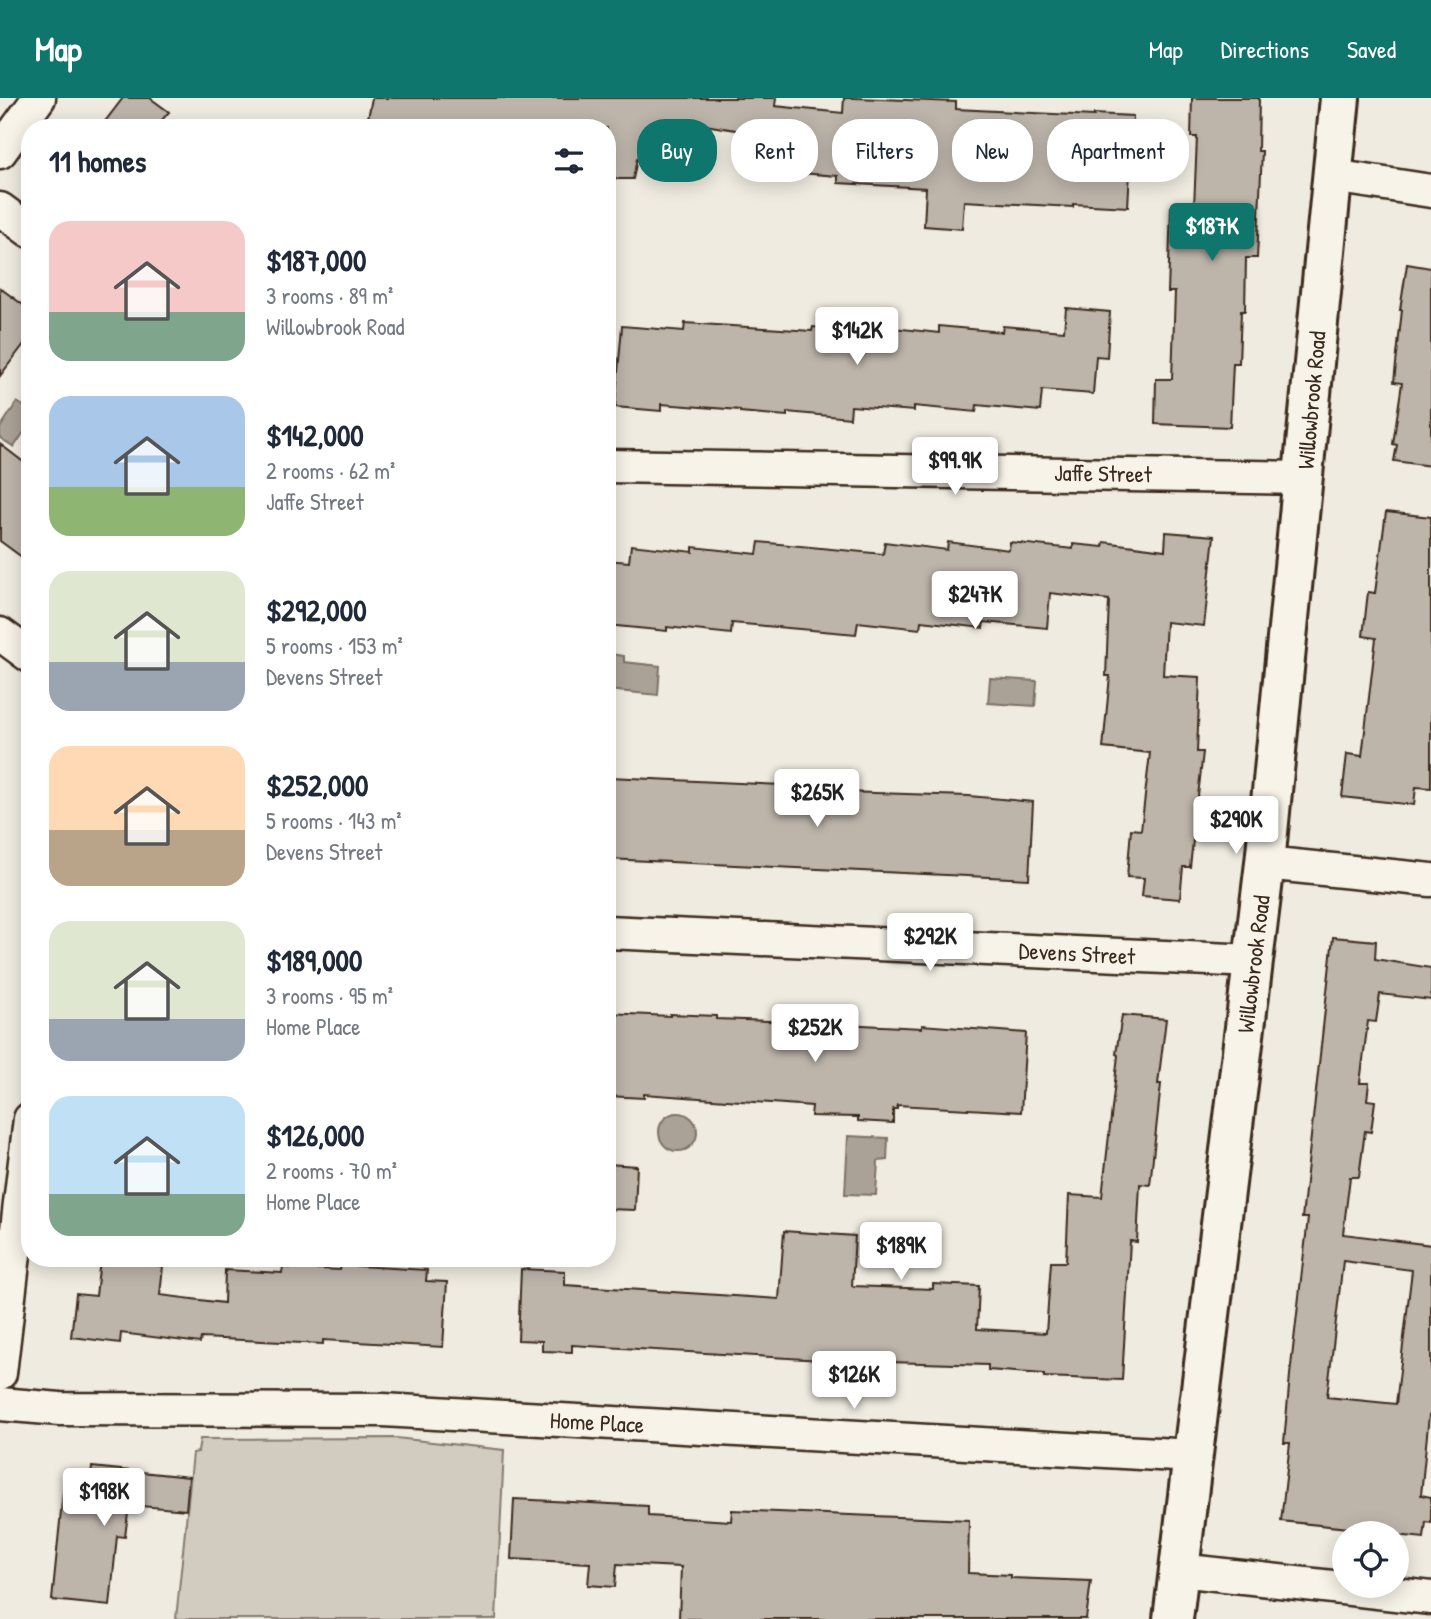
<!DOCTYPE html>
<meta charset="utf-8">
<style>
:root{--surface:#fff;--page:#f6f6f7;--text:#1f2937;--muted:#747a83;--accent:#0f766e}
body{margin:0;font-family:"Patrick Hand",sans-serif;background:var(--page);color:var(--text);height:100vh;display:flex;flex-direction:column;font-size:26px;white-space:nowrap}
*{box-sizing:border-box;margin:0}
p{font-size:23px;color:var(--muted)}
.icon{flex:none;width:38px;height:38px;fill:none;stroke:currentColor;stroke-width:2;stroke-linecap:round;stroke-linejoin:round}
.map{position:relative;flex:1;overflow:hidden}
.panel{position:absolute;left:21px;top:21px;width:595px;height:1148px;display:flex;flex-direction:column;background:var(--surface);border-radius:28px;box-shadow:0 4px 18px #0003}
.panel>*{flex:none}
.banner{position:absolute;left:637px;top:21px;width:665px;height:63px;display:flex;gap:14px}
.controls{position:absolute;left:1332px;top:1423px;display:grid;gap:14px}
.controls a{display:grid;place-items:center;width:77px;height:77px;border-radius:50%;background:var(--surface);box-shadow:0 4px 18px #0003;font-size:35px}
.price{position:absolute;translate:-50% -60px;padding:0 16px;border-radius:7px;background:#fff;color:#222;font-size:23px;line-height:46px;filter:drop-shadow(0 2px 4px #0008)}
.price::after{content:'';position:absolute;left:50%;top:42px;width:21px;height:16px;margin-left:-10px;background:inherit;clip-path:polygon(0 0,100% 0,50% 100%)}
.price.on{background:var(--accent);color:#fff}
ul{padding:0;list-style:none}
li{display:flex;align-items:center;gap:21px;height:175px;padding:0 28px}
li span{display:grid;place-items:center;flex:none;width:196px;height:140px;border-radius:21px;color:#555}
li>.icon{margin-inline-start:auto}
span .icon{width:84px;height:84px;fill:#fffc;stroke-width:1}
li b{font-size:30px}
h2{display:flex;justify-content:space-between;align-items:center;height:84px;padding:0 28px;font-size:30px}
.tag{padding:0 24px;border-radius:28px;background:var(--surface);box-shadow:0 4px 18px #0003;font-size:24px;line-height:63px}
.tag.on{background:var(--accent);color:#fff}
header{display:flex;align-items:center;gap:42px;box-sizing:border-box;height:98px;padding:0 35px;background:var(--accent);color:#fff}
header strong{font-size:33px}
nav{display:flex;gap:38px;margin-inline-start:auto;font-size:24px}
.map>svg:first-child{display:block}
.green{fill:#d1cbc0;stroke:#867a6f;stroke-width:2}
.water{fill:#aaa296;stroke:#7e7266;stroke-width:2}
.building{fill:#bdb5aa;stroke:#3b2a1e;stroke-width:2;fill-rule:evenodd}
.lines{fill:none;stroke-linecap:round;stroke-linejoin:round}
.street-casing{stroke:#3b2a1e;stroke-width:37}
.secondary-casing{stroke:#3b2a1e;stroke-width:44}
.street{stroke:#f7f3e8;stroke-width:32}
.secondary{stroke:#f7f3e8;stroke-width:38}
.labels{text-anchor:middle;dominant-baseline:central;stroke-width:7;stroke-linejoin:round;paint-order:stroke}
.street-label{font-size:23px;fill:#3b2a1e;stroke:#f7f3e8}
</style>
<header>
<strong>Map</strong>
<nav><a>Map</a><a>Directions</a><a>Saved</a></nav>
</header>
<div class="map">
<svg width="1431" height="1521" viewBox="0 0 1431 1521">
<rect width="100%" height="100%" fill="#efebe0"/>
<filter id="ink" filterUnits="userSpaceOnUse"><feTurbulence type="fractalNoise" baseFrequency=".0143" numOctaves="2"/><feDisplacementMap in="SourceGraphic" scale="14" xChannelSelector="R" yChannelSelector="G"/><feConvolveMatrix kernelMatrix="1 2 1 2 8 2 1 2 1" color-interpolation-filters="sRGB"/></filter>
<g filter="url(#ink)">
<polygon class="green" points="396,1340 504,1352 496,1521 176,1521 193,1355 198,1354 200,1341"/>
<g class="water">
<polygon points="17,304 30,312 30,325 14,349 0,340 0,330"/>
<polygon points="611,556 624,558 624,564 660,568 658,597 607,592"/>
<polygon points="990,580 1037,583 1035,608 988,605"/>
<circle cx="678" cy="1034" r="19"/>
<polygon points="848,1038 888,1040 887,1062 878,1063 876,1097 845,1096"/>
</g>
<g class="building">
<polygon points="123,0 150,0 169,14 155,30 100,30"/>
<polygon points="372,0 776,0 775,8 843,15 844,0 855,0 956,4 956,11 1094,18 1094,16 1133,18 1128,109 1073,106 1073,109 964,103 962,131 924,128 926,90 838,85 838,78 787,74 789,48 753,43 755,35 698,26 693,69 637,61 633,81 607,81 607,30 366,30"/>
<polygon points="1192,0 1259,0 1258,53 1262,53 1257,160 1246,160 1245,213 1241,213 1239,265 1233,265 1230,329 1155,326 1156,281 1172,281 1175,194 1168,194 1171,109 1194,109 1197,39 1191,39"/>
<polygon points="1407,166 1431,170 1431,368 1394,363 1397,347 1393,346 1402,285 1394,284 1402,212 1400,212"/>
<polygon points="0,190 30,212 30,238 0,278"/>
<polygon points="1066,210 1110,214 1107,259 1096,258 1093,296 1042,292 1040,313 977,307 976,314 914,308 914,313 851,308 850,320 787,314 787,318 740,314 740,312 661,306 661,313 615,309 622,228 684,233 685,225 812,233 813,229 874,235 875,228 939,235 939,228 1002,234 1003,228 1064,233"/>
<polygon points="0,346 30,369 30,465 0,443"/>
<polygon points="1386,414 1431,419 1431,690 1416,689 1414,707 1342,699 1347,656 1362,658 1376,540 1363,538 1368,494 1375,495"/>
<polygon points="1166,434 1214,438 1204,528 1166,524 1163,577 1200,579 1197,654 1203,654 1190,769 1183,769 1180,801 1142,798 1144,780 1127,779 1131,731 1141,732 1150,655 1103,650 1110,578 1106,578 1109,502 1050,495 1047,530 984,524 983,530 921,523 920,531 858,524 856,536 732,525 731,536 667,529 667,533 607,527 607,462 629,464 631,447 693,454 693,449 757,456 759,444 883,456 885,444 947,452 948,444 1009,452 1010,444 1073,451 1073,446 1103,449 1104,444 1165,452"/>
<polygon points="609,679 783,687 782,689 844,694 969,698 1033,704 1029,781 607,761"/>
<path d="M1333,839L1376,843L1375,861L1431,870V902L1380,896L1376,924L1368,923L1360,985H1369L1367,1002L1375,1003L1371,1034L1365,1033L1359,1079H1350L1343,1136L1431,1147V1317H1429L1421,1397L1431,1399V1425L1426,1424L1424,1440L1396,1437V1435L1281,1423L1290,1345H1284L1290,1277L1308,1120H1302ZM1343,1163L1412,1172L1396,1306L1327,1299Z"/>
<polygon points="607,915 670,918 670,916 716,918 716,921 796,924 796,922 842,924 842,926 922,930 922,927 1026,935 1021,1014 897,1007 897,1011 893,1011 893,1025 858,1023 858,1019 811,1018 812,1008 644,996 644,1000 607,998"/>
<polygon points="1122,917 1166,921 1158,986 1161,986 1150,1087 1140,1086 1137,1144 1130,1143 1122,1282 1044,1279 1044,1276 988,1272 988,1267 822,1262 572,1247 572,1254 542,1253 542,1243 518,1242 521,1171 565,1173 565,1187 779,1201 784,1133 855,1138 852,1188 933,1191 933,1186 979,1188 977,1231 1046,1235 1051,1164 1066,1164 1069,1097 1102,1099 1118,957 1116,956"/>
<polygon points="607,1066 637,1068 635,1112 607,1111"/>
<polygon points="100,1161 163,1168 160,1197 224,1205 225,1172 282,1175 283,1169 340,1172 341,1167 427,1172 426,1183 447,1184 443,1249 323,1242 323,1246 201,1240 200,1245 121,1235 120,1245 71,1239 76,1196 96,1198"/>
<polygon points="92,1369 189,1379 186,1412 129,1407 125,1439 117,1438 110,1508 52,1502 64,1384 90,1388"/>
<polygon points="514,1401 648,1408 648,1418 731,1423 732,1412 969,1422 968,1475 1011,1477 1011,1480 1091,1483 1086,1521 679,1521 681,1469 617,1466 615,1489 588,1487 590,1465 511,1461"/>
</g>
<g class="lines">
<defs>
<g id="street">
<polyline points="0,54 39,0"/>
<polyline points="1333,78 1431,93"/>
<polyline points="0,111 30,133"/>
<polyline points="607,368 1304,380"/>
<polyline points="0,536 30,558"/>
<polyline points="1265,765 1431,782"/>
<polyline points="607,834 1254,863"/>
<polyline points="0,1275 30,1021"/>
<polyline points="0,1306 60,1311 383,1312 1193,1358"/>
<polyline points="1179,1472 1431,1500"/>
</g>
<polyline id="secondary" points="1173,1521 1265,765 1340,0"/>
</defs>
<use href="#street" class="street-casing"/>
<use href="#secondary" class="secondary-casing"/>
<use href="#street" class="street"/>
<use href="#secondary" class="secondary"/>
</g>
</g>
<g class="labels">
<g class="street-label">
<text transform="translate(1311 302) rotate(-85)">Willowbrook Road</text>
<text transform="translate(1103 375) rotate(1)">Jaffe Street</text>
<text transform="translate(1077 855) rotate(3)">Devens Street</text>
<text transform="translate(1253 866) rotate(-83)">Willowbrook Road</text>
<text transform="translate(597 1324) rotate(3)">Home Place</text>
</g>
</g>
</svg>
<div class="controls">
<a><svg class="icon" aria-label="locate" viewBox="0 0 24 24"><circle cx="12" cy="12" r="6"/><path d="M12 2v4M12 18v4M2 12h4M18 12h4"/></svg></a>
</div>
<b class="price on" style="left:1212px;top:165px">$187K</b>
<b class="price" style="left:857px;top:269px">$142K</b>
<b class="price" style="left:955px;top:399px">$99.9K</b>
<b class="price" style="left:975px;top:533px">$247K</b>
<b class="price" style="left:817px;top:731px">$265K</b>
<b class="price" style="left:1236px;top:758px">$290K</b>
<b class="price" style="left:930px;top:875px">$292K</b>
<b class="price" style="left:815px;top:966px">$252K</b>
<b class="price" style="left:901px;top:1184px">$189K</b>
<b class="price" style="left:854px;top:1313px">$126K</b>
<b class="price" style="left:104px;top:1430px">$198K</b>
<div class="banner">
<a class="tag on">Buy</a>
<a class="tag">Rent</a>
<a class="tag">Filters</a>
<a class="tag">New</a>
<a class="tag">Apartment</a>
</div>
<section class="panel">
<h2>11 homes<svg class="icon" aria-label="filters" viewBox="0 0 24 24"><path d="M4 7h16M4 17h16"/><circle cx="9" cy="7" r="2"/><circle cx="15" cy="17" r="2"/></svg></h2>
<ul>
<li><span style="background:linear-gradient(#f6c9c9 65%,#7fa58c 0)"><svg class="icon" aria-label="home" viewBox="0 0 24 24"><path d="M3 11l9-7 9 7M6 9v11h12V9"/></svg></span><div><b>$187,000</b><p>3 rooms · 89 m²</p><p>Willowbrook Road</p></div></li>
<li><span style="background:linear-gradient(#a9c7e8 65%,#8fb573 0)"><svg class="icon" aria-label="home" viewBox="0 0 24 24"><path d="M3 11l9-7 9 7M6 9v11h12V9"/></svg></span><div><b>$142,000</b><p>2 rooms · 62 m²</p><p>Jaffe Street</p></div></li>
<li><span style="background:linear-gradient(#dfe7d0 65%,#9aa5b1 0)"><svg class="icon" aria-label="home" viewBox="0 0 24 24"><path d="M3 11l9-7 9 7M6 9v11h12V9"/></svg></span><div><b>$292,000</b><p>5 rooms · 153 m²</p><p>Devens Street</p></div></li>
<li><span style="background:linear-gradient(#ffd9b3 60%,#b9a48a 0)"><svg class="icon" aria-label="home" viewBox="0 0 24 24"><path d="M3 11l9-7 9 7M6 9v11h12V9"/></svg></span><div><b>$252,000</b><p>5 rooms · 143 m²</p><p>Devens Street</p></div></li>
<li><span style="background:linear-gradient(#dfe7d0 70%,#9aa5b1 0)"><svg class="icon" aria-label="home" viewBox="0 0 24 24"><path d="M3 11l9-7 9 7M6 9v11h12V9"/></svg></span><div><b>$189,000</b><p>3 rooms · 95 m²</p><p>Home Place</p></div></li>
<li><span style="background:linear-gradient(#bfe0f5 70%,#7fa58c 0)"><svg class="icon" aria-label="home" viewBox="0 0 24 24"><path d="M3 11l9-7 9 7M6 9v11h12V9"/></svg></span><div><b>$126,000</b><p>2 rooms · 70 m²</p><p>Home Place</p></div></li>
</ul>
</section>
</div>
